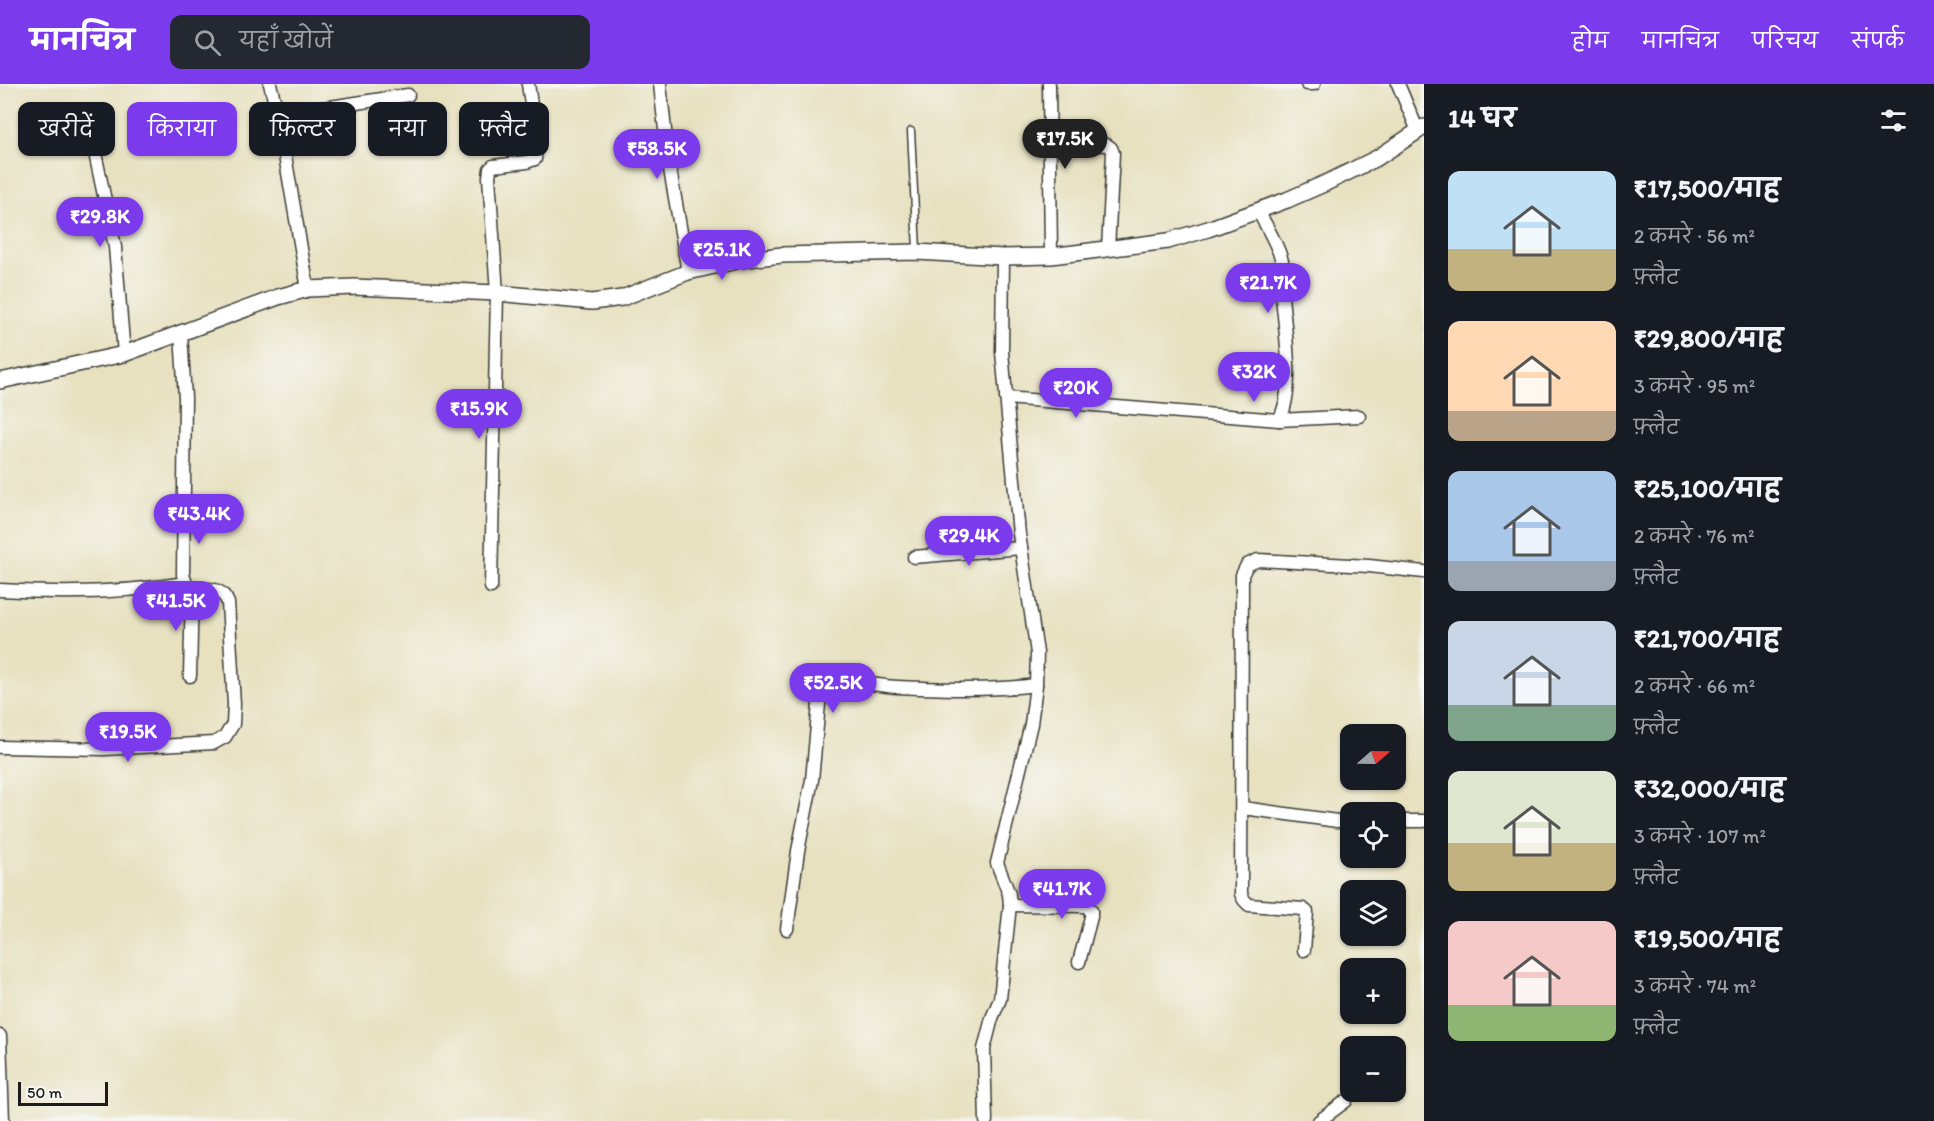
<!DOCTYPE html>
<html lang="hi">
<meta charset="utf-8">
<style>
:root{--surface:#171b24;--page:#242831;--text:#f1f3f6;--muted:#9ea1a6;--accent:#7c3aed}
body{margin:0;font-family:Itim,"Playpen Sans Deva",sans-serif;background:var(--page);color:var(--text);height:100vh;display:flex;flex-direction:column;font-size:22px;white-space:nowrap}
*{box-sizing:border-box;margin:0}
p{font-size:20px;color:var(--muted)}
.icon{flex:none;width:33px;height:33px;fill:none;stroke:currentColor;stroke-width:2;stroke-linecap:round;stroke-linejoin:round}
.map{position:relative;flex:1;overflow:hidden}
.details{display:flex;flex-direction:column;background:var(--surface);width:510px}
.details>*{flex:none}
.guide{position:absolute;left:18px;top:18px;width:570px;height:54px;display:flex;gap:12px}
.needle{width:39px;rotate:70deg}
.controls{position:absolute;left:1340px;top:640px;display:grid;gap:12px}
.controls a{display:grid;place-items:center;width:66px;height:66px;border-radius:12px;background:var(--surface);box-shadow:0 2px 4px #0004;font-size:30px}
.scale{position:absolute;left:18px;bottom:15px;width:90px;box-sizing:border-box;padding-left:6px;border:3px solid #1c1c1c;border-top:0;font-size:16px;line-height:21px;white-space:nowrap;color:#1c1c1c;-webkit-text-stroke:4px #f6f6f2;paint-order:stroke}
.price{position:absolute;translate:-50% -51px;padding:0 14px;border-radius:21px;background:var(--accent);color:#fff;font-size:20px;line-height:39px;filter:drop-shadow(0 2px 3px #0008)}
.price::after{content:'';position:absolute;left:50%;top:36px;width:18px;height:14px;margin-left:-9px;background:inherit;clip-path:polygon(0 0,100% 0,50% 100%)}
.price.on{background:#222;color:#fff}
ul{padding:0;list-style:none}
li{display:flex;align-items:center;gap:18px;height:150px;padding:0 24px}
li span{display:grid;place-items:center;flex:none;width:168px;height:120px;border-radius:12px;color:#555}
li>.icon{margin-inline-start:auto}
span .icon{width:72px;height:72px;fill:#fffc;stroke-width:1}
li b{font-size:26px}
h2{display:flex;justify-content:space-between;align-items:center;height:72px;padding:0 24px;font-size:26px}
.tag{padding:0 21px;border-radius:12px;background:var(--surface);box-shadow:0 2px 4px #0004;font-size:21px;line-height:54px}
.tag.on{background:var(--accent);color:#fff}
header{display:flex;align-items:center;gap:36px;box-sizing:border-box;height:84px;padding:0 30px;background:var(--accent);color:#fff}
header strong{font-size:28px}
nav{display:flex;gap:33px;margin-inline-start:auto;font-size:21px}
.search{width:420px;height:54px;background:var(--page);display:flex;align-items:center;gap:15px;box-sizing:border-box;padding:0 21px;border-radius:12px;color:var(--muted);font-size:22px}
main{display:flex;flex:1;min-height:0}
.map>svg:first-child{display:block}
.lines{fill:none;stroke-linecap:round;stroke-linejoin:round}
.service-casing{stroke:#3a3a35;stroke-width:9}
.minor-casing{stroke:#3a3a35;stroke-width:15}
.tertiary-casing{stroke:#3a3a35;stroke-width:18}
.service{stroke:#fff;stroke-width:6}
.minor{stroke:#fff;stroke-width:12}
.tertiary{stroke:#fff;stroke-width:15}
</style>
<header>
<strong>मानचित्र</strong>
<div class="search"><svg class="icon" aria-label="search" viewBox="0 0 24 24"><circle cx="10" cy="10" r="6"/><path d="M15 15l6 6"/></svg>यहाँ खोजें</div>
<nav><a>होम</a><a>मानचित्र</a><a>परिचय</a><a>संपर्क</a></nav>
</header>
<main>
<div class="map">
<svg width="1424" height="1037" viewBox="0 0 1424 1037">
<rect width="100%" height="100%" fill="#f6f6f2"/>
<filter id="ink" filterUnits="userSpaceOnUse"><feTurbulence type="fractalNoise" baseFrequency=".0167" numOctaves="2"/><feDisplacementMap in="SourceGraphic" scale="12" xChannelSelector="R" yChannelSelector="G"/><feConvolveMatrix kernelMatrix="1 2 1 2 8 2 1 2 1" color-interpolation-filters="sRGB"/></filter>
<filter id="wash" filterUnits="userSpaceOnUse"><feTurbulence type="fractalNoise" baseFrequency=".008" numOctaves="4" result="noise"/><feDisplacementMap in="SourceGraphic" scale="24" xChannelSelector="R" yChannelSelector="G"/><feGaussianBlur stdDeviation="1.35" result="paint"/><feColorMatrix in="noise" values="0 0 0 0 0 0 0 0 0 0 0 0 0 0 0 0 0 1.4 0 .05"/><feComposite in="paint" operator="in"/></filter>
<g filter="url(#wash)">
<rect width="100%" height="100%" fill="#e7e1c0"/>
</g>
<g filter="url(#ink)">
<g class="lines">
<defs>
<polyline id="service" points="911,47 917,166"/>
<g id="minor">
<polyline points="270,0 278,31 308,205"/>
<polyline points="660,0 668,74 688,188"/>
<polyline points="1049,0 1051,172"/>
<polyline points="1307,0 1314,0"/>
<polyline points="1398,0 1418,47"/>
<polyline points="278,31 408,11"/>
<polyline points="92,55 115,163 124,270"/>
<polyline points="1050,58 1107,61 1111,64 1113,69 1108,165"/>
<path d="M1258,127C1267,143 1277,159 1282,177C1284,184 1280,192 1281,200C1283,237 1297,304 1279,336"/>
<polyline points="1006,314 1279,336 1359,332"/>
<polyline points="914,473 1021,464"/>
<polyline points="491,503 497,209 489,93 490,85 493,82 527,78 535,75 537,60 528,0"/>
<path d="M0,506C62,510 124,509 186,499"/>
<polyline points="190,592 192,505"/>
<path d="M0,663L104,665L214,659L225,653L233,640L234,620L228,519C222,502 207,505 192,505L186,499L183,491L185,314L181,250"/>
<polyline points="1243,724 1337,737 1350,737"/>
<polyline points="1395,737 1424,737"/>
<polyline points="1010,821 1086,822 1091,826 1091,833 1079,878"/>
<path d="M787,845L798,767L812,696L820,609L823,602C841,593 877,602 897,603C943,605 990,607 1036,601"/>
<polyline points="1304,866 1307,828 1303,825 1249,821 1244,816 1241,810 1242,491 1247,481 1258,476 1369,482 1424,488"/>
<polyline points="0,952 3,1037"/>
<polyline points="986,1037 984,965 992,934 1000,915 1010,821 1009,810 997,779 1031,640 1036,601 1037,569 1019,450 1002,268 1003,173"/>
<polyline points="1319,1037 1346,1017"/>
</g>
<polyline id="tertiary" points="0,297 124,270 278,213 308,205 354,203 497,209 592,218 622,214 688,188 740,176 782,171 917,168 1003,173 1051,172 1168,157 1208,145 1287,116 1326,99 1377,74 1424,43"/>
</defs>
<use href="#service" class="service-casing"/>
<use href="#minor" class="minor-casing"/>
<use href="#tertiary" class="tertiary-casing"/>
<use href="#service" class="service"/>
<use href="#minor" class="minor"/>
<use href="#tertiary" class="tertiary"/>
</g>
</g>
</svg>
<div class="controls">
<a><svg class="needle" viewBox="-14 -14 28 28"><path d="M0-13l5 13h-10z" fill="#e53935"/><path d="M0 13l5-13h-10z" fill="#9ea1a6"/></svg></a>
<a><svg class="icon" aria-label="locate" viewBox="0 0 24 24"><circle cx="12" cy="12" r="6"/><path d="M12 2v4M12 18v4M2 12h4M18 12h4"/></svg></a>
<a><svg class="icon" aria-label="layers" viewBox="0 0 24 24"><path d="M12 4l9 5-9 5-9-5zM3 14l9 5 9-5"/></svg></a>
<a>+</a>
<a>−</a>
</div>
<div class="scale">50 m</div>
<b class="price on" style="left:1065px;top:86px">₹17.5K</b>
<b class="price" style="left:657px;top:96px">₹58.5K</b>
<b class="price" style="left:100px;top:164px">₹29.8K</b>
<b class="price" style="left:722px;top:197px">₹25.1K</b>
<b class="price" style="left:1268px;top:230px">₹21.7K</b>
<b class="price" style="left:1254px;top:319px">₹32K</b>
<b class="price" style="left:1076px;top:335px">₹20K</b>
<b class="price" style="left:479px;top:356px">₹15.9K</b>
<b class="price" style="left:199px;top:461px">₹43.4K</b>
<b class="price" style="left:969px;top:483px">₹29.4K</b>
<b class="price" style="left:176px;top:548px">₹41.5K</b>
<b class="price" style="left:833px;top:630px">₹52.5K</b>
<b class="price" style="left:128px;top:679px">₹19.5K</b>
<b class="price" style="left:1062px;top:836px">₹41.7K</b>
<div class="guide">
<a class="tag">खरीदें</a>
<a class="tag on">किराया</a>
<a class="tag">फ़िल्टर</a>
<a class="tag">नया</a>
<a class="tag">फ़्लैट</a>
</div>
</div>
<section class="details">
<h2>14 घर<svg class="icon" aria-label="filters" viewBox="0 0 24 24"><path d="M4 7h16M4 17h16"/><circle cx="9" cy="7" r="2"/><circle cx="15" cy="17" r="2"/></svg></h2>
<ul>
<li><span style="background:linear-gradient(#bfe0f5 65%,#c2b280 0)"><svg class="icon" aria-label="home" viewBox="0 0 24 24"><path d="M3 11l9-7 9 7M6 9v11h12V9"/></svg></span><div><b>₹17,500/माह</b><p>2 कमरे · 56 m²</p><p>फ़्लैट</p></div></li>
<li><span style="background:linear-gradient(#ffd9b3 75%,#b9a48a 0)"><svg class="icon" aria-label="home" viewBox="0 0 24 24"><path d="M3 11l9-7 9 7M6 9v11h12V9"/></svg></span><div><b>₹29,800/माह</b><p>3 कमरे · 95 m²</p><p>फ़्लैट</p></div></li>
<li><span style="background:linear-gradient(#a9c7e8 75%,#9aa5b1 0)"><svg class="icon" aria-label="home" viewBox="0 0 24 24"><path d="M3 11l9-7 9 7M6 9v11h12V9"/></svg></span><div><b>₹25,100/माह</b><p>2 कमरे · 76 m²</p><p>फ़्लैट</p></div></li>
<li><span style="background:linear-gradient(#c9d6e8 70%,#7fa58c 0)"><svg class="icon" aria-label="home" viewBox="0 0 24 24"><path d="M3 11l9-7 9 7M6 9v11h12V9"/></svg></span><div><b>₹21,700/माह</b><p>2 कमरे · 66 m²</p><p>फ़्लैट</p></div></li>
<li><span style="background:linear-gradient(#dfe7d0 60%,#c2b280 0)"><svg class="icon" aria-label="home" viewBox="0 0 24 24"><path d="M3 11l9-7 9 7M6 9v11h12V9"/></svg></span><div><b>₹32,000/माह</b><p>3 कमरे · 107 m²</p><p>फ़्लैट</p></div></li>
<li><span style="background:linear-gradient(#f6c9c9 70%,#8fb573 0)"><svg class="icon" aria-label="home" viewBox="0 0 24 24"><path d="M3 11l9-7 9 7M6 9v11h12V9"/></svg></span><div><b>₹19,500/माह</b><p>3 कमरे · 74 m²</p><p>फ़्लैट</p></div></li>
</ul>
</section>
</main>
